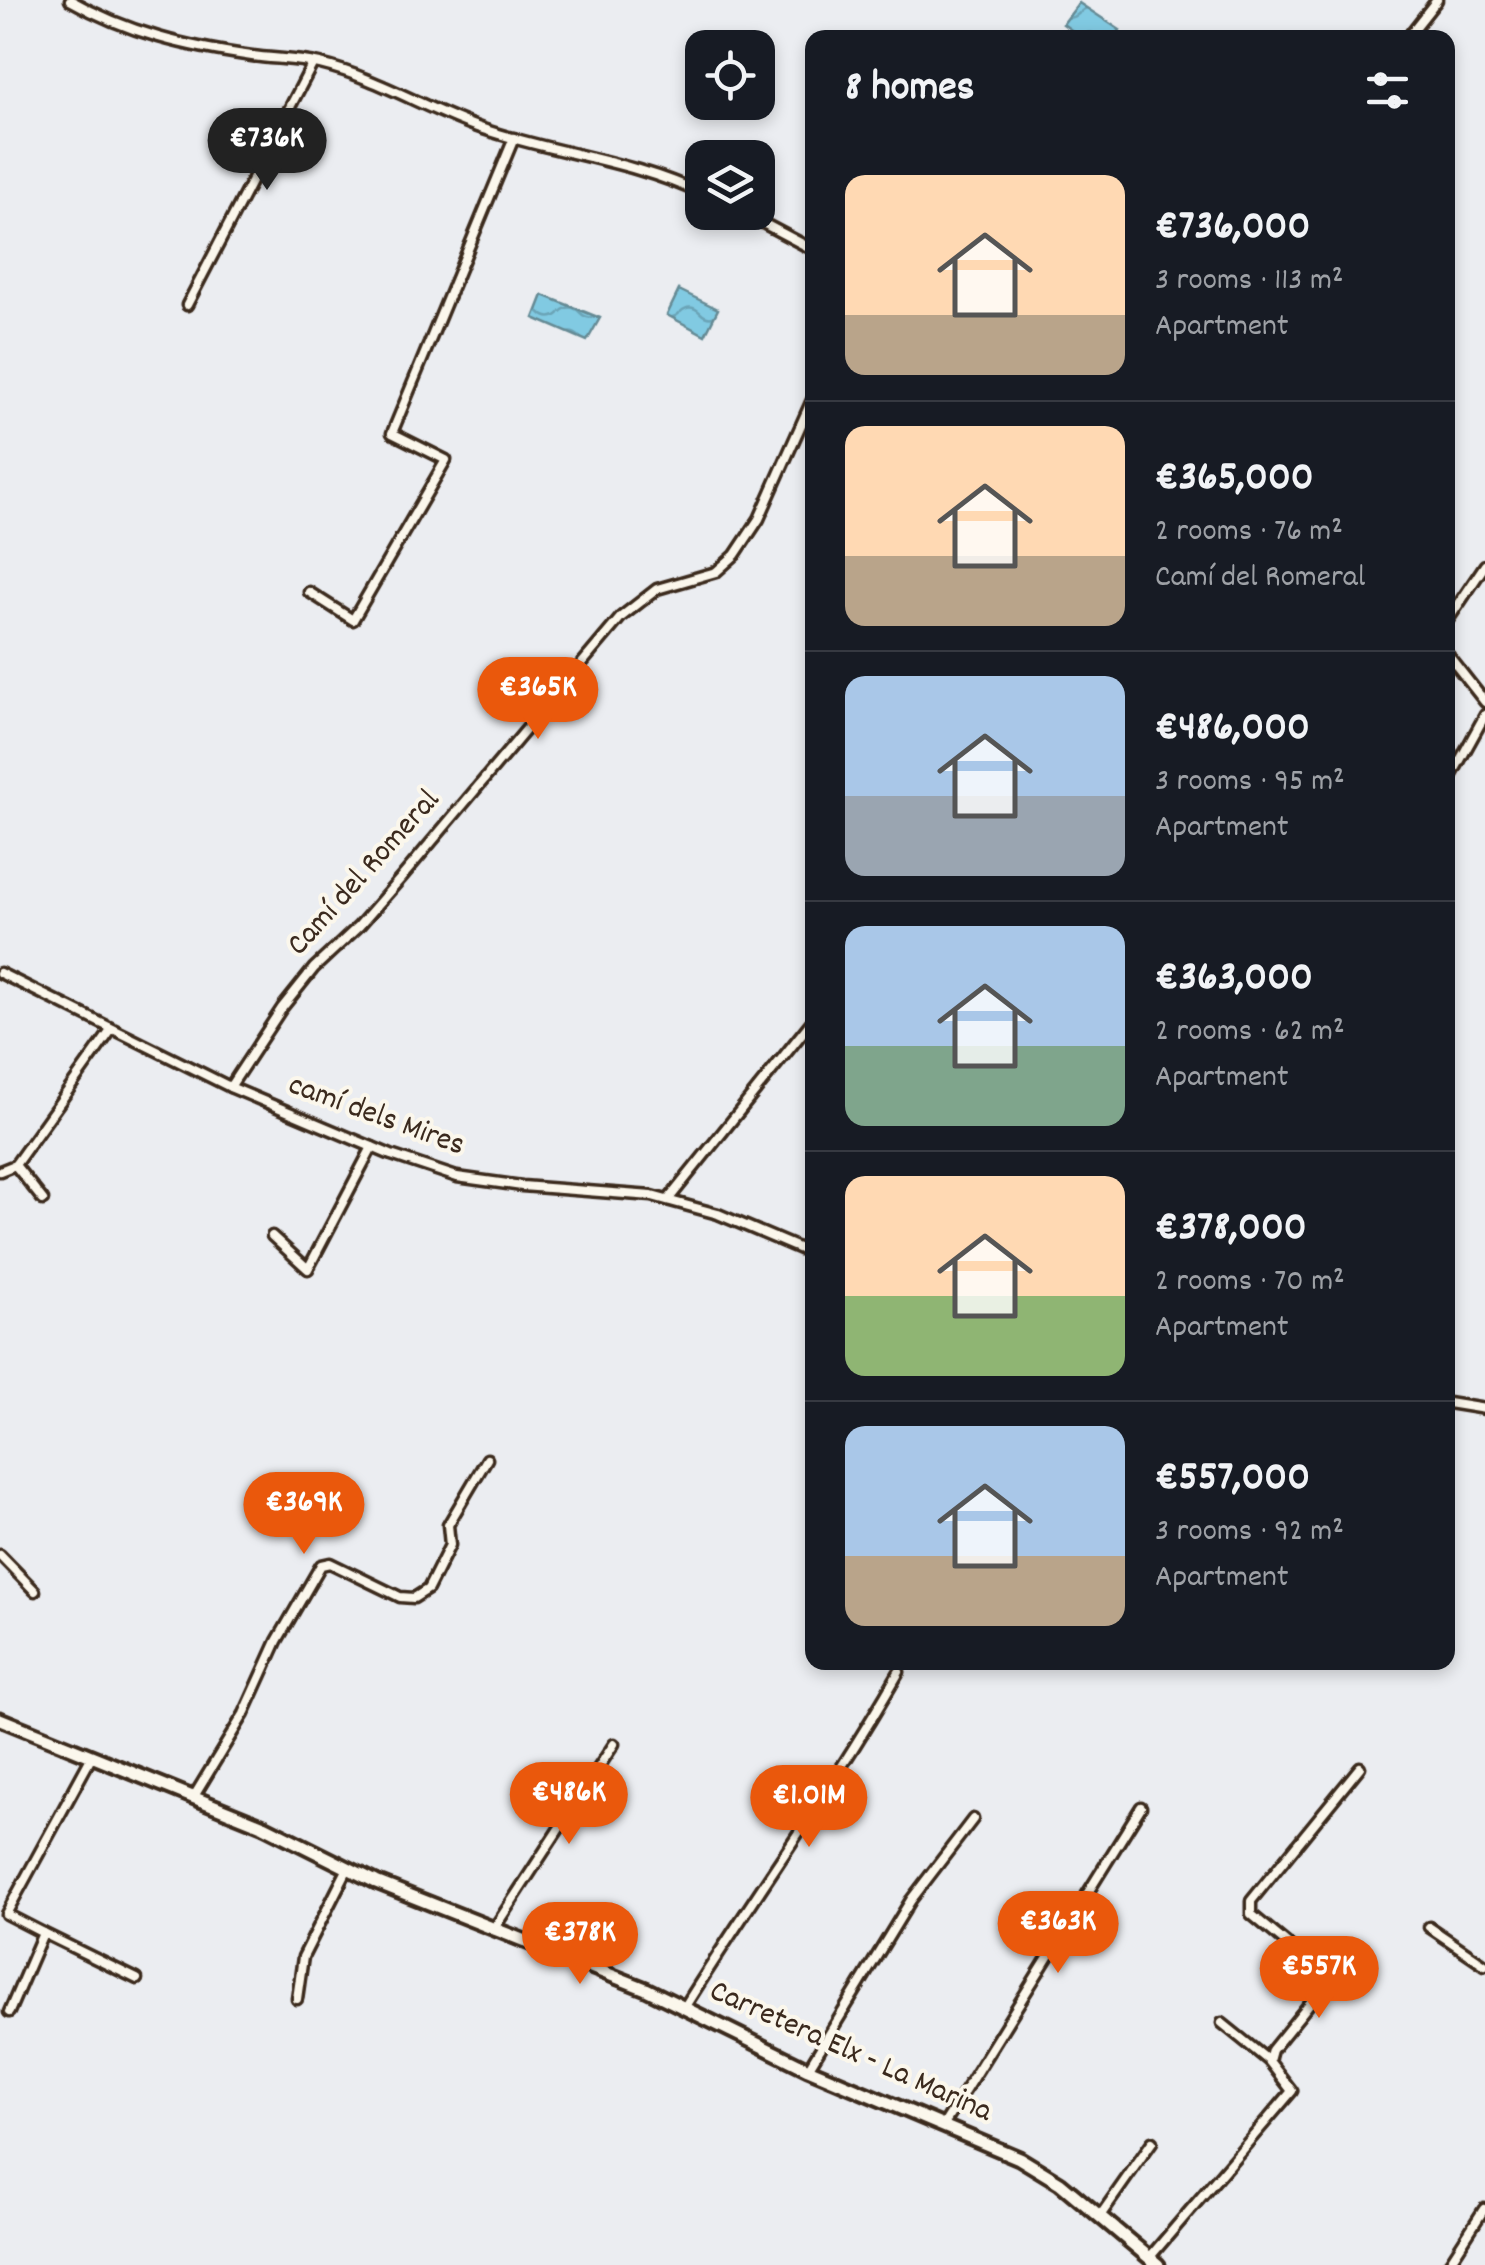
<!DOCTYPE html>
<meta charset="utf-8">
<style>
:root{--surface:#171b24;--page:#242831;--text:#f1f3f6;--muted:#9ea1a6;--line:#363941;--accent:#ea580c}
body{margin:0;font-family:Dekko,sans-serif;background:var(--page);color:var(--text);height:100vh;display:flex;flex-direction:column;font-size:38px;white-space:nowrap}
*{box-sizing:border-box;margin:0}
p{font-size:32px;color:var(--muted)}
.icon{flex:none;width:55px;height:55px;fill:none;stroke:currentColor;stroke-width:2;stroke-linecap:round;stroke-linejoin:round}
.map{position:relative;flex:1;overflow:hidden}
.sheet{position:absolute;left:805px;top:30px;width:650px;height:1640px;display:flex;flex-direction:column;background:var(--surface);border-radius:20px;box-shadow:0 5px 15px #0003}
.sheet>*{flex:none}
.buttons{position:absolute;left:685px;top:30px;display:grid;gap:20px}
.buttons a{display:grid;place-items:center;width:90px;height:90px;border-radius:20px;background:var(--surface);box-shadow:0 5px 15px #0003;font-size:50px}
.price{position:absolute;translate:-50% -85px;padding:0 22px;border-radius:35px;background:var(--accent);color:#fff;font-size:32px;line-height:65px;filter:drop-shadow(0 2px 5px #0008)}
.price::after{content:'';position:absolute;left:50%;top:60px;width:30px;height:22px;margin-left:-15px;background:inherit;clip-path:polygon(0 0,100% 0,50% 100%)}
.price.on{background:#222;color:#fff}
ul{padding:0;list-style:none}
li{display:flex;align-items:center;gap:30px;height:250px;padding:0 40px}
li+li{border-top:2px solid var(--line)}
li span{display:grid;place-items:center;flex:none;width:280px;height:200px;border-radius:20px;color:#555}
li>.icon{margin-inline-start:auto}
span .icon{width:120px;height:120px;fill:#fffc;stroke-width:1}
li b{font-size:42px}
h2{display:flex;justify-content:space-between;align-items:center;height:120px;padding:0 40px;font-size:42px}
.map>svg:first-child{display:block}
.water{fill:url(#water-waves);stroke:#658a94;stroke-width:2.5}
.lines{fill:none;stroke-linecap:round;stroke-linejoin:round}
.minor-casing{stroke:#3b2a1e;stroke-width:15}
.secondary-casing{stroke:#3b2a1e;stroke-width:19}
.minor{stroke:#fbf7ec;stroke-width:8}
.secondary{stroke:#fbf7ec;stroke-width:11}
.labels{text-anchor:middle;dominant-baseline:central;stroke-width:8;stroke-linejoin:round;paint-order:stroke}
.street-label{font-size:32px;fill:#3b2a1e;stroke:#fbf7ec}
</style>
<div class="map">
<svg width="1485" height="2265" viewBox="0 0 1485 2265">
<defs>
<pattern id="water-waves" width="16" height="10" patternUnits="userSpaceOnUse" patternTransform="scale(2.5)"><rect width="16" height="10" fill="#81cae2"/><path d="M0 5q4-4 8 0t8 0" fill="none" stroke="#6ba4b7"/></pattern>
</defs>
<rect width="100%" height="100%" fill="#ebedf1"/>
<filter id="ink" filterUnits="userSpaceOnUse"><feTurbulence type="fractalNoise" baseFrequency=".01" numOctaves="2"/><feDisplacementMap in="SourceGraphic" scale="20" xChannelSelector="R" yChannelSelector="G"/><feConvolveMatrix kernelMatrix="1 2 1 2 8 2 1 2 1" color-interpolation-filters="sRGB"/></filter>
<g filter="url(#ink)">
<g class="water">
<polygon points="1079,3 1120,30 1115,37 1081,37 1063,24"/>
<polygon points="679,290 718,309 705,335 667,315"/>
<polygon points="543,295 600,318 587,341 534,318"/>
</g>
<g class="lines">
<defs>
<g id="minor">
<path d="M70,0C127,33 188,47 252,56C274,59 298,59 320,64C378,78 427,110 483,129C556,154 632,160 702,194"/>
<polyline points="1407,38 1437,0"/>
<polyline points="742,212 812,249"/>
<polyline points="187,305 313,63"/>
<polyline points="309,592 353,620 446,460 392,433 514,138"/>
<polyline points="1448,620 1485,565"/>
<polyline points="1448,655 1485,702"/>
<polyline points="1448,782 1485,715"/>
<polyline points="0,973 230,1087 391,1155 457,1177 522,1186 652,1196 718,1214 812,1254"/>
<polyline points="230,1087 282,1008 314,968 359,926 401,878 621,617 657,589 716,572 735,555 759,519 812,400"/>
<polyline points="15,1165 43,1200"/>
<polyline points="0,1171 15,1165 112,1029"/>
<polyline points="668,1200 812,1021"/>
<polyline points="272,1236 308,1269 372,1147"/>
<polyline points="1448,1403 1485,1409"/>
<polyline points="0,1555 35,1591"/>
<polyline points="193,1798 244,1714 277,1641 321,1565 330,1563 400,1597 414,1598 428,1589 450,1545 448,1525 487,1459"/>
<polyline points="1429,1927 1485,1965"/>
<polyline points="493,1930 614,1744"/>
<polyline points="43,1933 137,1979"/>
<polyline points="297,1999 303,1957 348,1868"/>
<path d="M684,2008C754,1895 833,1788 899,1672"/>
<polyline points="9,2012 43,1933 6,1914 91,1758"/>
<polyline points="1222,2023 1269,2061"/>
<polyline points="808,2069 911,1900 973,1819"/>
<polyline points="943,2126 1141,1807"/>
<polyline points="1100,2216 1152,2142"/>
<polyline points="1149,2258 1292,2091 1269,2061 1272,2050 1322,1988 1325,1975 1251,1914 1251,1901 1360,1767"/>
<polyline points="1448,2265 1484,2209"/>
</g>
<polyline id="secondary" points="0,1719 264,1826 376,1882 646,1989 808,2069 1019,2158 1060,2183 1158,2265"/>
</defs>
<use href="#minor" class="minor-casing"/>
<use href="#secondary" class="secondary-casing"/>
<use href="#minor" class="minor"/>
<use href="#secondary" class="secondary"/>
</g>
</g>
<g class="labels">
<g class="street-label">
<text transform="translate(365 874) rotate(-48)">Camí del Romeral</text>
<text transform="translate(376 1117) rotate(20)">camí dels Mires</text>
<text transform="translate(850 2053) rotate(24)">Carretera Elx - La Marina</text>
</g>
</g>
</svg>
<div class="buttons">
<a><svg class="icon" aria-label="locate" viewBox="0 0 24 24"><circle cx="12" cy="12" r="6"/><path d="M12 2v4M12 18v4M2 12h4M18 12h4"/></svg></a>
<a><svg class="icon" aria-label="layers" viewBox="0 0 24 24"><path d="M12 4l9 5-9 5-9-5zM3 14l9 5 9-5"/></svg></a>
</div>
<b class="price on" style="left:267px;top:193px">€736K</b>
<b class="price" style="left:538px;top:742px">€365K</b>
<b class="price" style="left:304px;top:1557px">€369K</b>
<b class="price" style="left:569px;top:1847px">€486K</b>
<b class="price" style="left:809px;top:1850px">€1.01M</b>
<b class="price" style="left:1058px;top:1976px">€363K</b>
<b class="price" style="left:580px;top:1987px">€378K</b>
<b class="price" style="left:1319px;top:2021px">€557K</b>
<section class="sheet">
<h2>8 homes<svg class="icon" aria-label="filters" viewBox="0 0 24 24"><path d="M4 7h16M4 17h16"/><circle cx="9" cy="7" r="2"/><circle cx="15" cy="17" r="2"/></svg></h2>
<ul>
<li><span style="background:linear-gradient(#ffd9b3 70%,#b9a48a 0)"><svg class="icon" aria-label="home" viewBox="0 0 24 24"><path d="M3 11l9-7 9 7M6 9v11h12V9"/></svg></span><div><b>€736,000</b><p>3 rooms · 113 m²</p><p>Apartment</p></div></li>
<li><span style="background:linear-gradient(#ffd9b3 65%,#b9a48a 0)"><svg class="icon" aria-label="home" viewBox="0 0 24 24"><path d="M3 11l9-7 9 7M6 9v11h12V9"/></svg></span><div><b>€365,000</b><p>2 rooms · 76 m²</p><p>Camí del Romeral</p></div></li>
<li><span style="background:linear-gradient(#a9c7e8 60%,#9aa5b1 0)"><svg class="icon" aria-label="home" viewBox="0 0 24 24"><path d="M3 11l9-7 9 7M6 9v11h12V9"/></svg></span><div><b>€486,000</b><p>3 rooms · 95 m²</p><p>Apartment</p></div></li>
<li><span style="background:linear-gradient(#a9c7e8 60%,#7fa58c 0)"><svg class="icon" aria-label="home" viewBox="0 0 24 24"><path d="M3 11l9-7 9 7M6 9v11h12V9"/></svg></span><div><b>€363,000</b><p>2 rooms · 62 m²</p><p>Apartment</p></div></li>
<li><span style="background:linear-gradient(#ffd9b3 60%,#8fb573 0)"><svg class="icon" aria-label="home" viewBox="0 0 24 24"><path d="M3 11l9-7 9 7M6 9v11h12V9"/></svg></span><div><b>€378,000</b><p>2 rooms · 70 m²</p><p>Apartment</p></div></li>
<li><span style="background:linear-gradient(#a9c7e8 65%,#b9a48a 0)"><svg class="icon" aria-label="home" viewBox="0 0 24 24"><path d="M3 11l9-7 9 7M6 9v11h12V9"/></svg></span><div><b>€557,000</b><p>3 rooms · 92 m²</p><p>Apartment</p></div></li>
</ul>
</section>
</div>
